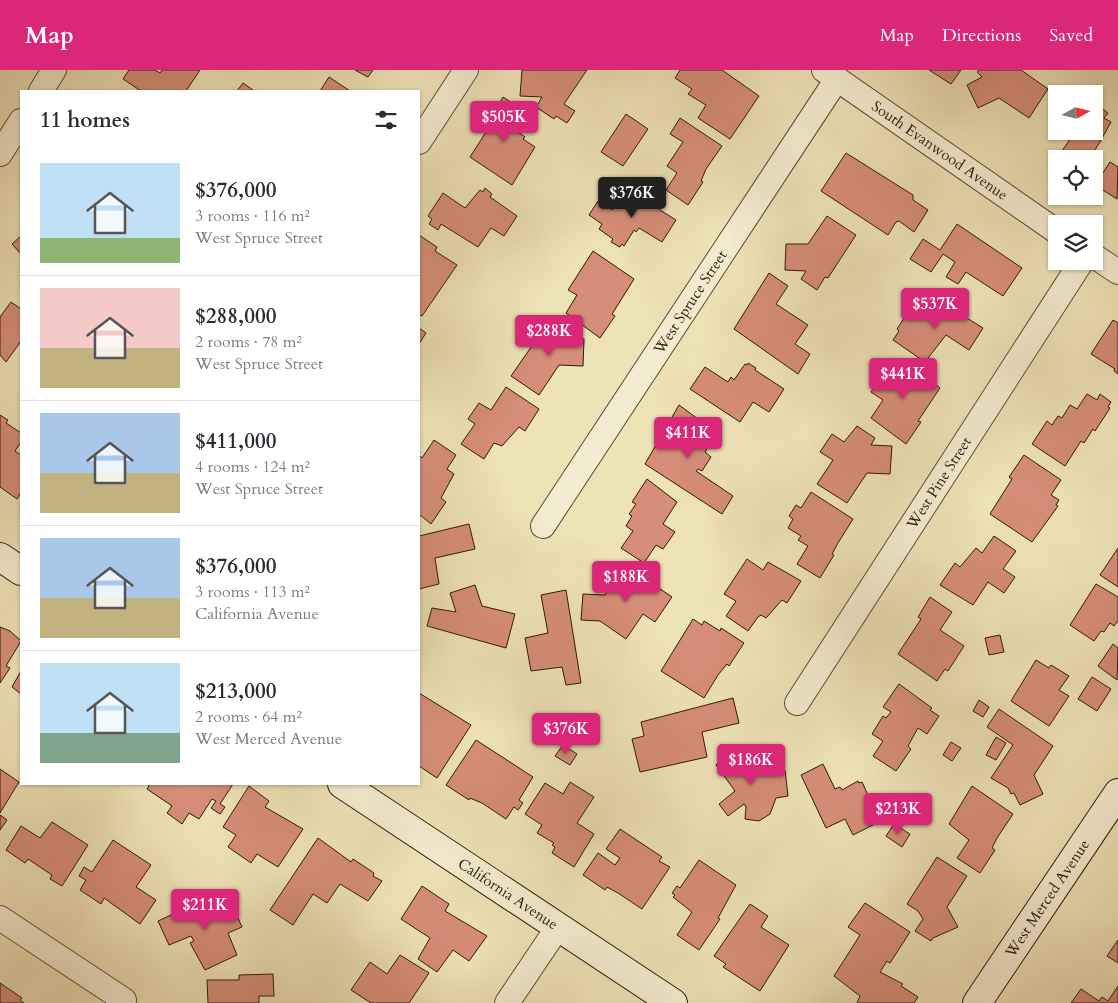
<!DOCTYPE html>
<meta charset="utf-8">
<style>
:root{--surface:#fff;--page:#f2f2f3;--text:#2b2b33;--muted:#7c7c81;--line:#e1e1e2;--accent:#db2777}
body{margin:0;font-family:Cardo,serif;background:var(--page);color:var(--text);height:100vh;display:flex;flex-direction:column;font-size:19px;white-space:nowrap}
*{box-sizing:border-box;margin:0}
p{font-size:16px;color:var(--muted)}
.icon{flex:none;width:28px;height:28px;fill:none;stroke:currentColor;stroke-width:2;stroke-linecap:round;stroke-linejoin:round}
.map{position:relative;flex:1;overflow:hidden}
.drawer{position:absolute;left:20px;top:20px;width:400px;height:695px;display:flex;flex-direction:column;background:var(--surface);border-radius:0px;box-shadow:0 1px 4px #0004}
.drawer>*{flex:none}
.needle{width:32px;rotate:82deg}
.fabs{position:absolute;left:1048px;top:15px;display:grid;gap:10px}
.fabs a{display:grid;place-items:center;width:55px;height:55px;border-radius:0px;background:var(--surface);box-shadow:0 1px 4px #0004;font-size:25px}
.price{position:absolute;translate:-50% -42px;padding:0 11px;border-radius:5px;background:var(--accent);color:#fff;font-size:16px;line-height:32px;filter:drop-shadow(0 1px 2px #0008)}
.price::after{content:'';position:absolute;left:50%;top:30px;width:15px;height:11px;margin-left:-8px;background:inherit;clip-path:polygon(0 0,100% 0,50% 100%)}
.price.selected{background:#222;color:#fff}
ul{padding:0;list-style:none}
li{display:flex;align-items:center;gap:15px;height:125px;padding:0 20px}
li+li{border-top:1px solid var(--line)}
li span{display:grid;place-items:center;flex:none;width:140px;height:100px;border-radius:0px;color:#555}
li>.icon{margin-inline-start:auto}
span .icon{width:60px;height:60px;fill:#fffc;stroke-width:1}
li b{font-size:21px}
h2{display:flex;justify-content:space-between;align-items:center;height:60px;padding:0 20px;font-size:21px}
header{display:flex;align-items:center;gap:30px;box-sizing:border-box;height:70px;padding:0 25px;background:var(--accent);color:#fff}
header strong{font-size:24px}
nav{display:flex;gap:28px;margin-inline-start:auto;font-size:18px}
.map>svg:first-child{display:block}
.building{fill:#d68d79;stroke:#2e1908}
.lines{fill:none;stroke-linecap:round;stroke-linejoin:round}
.street-casing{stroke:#5e4b34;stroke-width:26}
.secondary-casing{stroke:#2e1908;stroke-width:30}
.street{stroke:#f4ecd0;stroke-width:24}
.secondary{stroke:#f4ecd0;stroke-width:28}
.labels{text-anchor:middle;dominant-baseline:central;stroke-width:4;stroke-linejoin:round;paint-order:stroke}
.street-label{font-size:15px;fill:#2e1908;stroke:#f4ecd0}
</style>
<header>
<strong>Map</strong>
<nav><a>Map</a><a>Directions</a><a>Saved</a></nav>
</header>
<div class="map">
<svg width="1118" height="933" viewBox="0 0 1118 933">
<rect width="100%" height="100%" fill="#eee2b7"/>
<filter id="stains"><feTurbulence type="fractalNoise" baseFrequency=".004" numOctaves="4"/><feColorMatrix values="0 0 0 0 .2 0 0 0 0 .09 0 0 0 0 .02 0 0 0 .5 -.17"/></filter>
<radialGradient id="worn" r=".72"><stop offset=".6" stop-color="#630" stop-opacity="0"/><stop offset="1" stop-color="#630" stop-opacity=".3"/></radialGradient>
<g class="building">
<polygon points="129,0 155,0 160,3 162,0 200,0 186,21 141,21 123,9"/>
<polygon points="355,0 373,0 368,7"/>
<polygon points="522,0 587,0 564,34 575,41 567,53 556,46 554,49 536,37 542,27 520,26"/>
<polygon points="680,0 722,0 759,26 730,69 698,48 706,35 688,24 692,19 675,8"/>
<polygon points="929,0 961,0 951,14"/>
<polygon points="979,0 1021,0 1048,19 1029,48 999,28 978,38 967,15 982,7 977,2"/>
<polygon points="329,7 350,21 320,21"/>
<polygon points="243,13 253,20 253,21 237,21"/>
<polygon points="1078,16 1090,24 1073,24"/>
<polygon points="503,27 526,42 515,60 525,67 523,69 535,77 512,115 470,87 486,62 491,52 489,51"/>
<polygon points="1094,33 1108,43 1104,48 1111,52 1100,72 1089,89 1059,89 1057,88 1073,65 1069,61 1094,61"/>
<polygon points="626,44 648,59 623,96 601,82"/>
<polygon points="680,48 722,76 706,99 701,111 703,112 688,135 666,120 677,103 667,96 683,72 670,64"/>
<polygon points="846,83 913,125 913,130 928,140 914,162 899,151 896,152 888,165 821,121"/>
<polygon points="1110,92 1118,97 1117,129 1095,115"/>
<polygon points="485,118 492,124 490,127 517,146 504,166 491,158 478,177 441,154 438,160 429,154 432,149 428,146 443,123 465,138 480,120 483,122"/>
<polygon points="626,119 676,150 662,172 639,158 636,162 634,160 624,176 622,174 620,177 611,172 613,169 599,159 602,154 589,145 598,131 612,140"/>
<polygon points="827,146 856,165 828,208 825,207 817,220 801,209 806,201 785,200 786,174 808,174"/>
<polygon points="957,154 1022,198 1003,226 966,202 958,214 946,207 955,192 943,184 931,202 910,189 923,169 940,180"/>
<polygon points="419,165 437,177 435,181 457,195 422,246 419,244"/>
<polygon points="21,166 21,184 12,174"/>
<polygon points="593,181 634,209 619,233 612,244 615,246 600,268 566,243 577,225 568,220"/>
<polygon points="769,203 788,216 776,234 808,255 795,274 810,284 798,304 734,259"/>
<polygon points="933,227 983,258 969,280 946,265 925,292 893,270 899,261 897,259 908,242 918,249"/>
<polygon points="11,232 21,239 21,271 6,292 0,285 0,247"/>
<polygon points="550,250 568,262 563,268 584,269 583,296 559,295 539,325 511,306"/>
<polygon points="1113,250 1118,253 1118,304 1114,301 1115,299 1091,284"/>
<polygon points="419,258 426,263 419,274"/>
<polygon points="901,289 940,318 918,351 921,352 906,374 871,348 883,330 871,322 888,297 893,301"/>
<polygon points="748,293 756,298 755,300 784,319 769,342 753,332 740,352 690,319 705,297 728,312 731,307 734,310 745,294 747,295"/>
<polygon points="506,317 539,339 525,361 519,357 502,376 494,373 484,389 461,374 475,354 468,349 479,333 491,340"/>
<polygon points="1087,324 1097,330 1100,324 1111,332 1108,337 1110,338 1095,361 1093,359 1084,373 1081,371 1065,396 1032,374 1047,351 1052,355 1058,346 1062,348 1070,335 1077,339"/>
<polygon points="679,335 717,363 705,382 711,387 702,401 698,399 696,401 733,426 722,444 645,394"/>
<polygon points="0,345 8,350 6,353 21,363 21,372 15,381 21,385 21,422 17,429 0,417"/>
<polygon points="857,356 875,368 871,375 892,376 890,404 867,403 847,433 817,414 833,390 820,382 832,364 844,372"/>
<polygon points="434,370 456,385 447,399 454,404 441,428 446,432 431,454 419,444 419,385 422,388"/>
<polygon points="1024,385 1061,410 1051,425 1059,430 1056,435 1058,436 1032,472 990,444 1012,409 1009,407"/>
<polygon points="647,409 677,432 663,454 675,462 663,479 656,475 644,493 621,478 633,461 626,456 632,446 629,444 636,434 632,432"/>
<polygon points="811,422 853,449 838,473 832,484 834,485 820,508 797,494 808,476 798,470 801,466 788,458 793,449 789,446 796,435 801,438"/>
<polygon points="469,454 475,479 435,488 439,514 419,519 419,466"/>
<polygon points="994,466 1016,481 1003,499 1015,507 1004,523 988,512 973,535 940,515 955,493 960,497 976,478 982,483"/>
<polygon points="1118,478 1118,517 1100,505"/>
<polygon points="747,489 763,500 768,492 801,511 787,533 782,530 766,548 761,545 758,547 748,561 726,546 736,531 724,524"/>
<polygon points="625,495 672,527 655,552 643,544 626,569 600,551 581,550 583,524 605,525"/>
<polygon points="1096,514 1118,527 1118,551 1114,556 1110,553 1104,562 1101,561 1094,571 1070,555"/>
<polygon points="475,515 482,536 515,544 506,578 427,556 432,538 456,542 450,523"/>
<polygon points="566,520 581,613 566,615 562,597 531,601 525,568 548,563 541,525"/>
<polygon points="930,527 952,542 940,560 964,576 948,601 945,599 937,611 898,584 921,549 918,547"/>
<polygon points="693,549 702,555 704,551 720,561 721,558 744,573 729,596 727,594 718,605 704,628 661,601"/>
<polygon points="0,557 10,561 21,571 6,596 10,598 0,613"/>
<polygon points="1000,565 1004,582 989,585 985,568"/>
<polygon points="1113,574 1118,578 1117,610 1098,596"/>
<polygon points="1036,590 1049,598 1051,595 1069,606 1059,620 1069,626 1049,656 1011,631"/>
<polygon points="21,601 21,624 12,617"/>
<polygon points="1092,607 1111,619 1097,641 1078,629"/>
<polygon points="899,614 932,638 930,640 939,646 927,664 918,658 908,676 911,679 896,701 873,686 883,671 872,664 883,646 886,648 891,642 883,637"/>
<polygon points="419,623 471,655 437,708 419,696"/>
<polygon points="733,628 739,653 702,662 707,687 640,702 632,669 644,666 641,652"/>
<polygon points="979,630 989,637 983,647 973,641"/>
<polygon points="999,639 1053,676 1034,705 1043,724 1020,735 1014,723 1011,724 1008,718 991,708 1013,675 987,657"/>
<polygon points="996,667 1006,673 996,690 986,685"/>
<polygon points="476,670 533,707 519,730 523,733 518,740 514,737 506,749 482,733 470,728 469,730 446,715"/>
<polygon points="951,672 961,678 952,691 943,685"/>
<polygon points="563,675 577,684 570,695 555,686"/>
<polygon points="743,675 763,703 785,700 788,726 776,728 770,744 759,751 745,749 746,737 744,734 728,746 719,734 735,721 716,695"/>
<polygon points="823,694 835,719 840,717 842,720 858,711 859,713 862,712 874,738 871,740 877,753 853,765 845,749 826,758 801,705"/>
<polygon points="0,699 19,712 0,743"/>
<polygon points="570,712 594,727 577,753 594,764 574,797 552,783 555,777 552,775 554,773 537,763 542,755 525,744 545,713 563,724"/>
<polygon points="150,714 233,714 220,734 225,737 220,744 211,738 216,731 212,729 199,749 189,743 182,754 167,743 172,736 147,719"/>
<polygon points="249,716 269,731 265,737 303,759 278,797 257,784 251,793 228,777 236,765 223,757"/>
<polygon points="972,716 1013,744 997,768 992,778 995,780 980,803 957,788 969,770 949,754"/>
<polygon points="0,745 7,750 0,760"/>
<polygon points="52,752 88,775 62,816 50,809 52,805 28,789 25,793 6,780 21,756 40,768"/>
<polygon points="894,754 910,764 902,777 886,766"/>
<polygon points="620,759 662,787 659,791 670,797 642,839 618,823 607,817 605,820 583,805 598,783 615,795 620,788 606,779"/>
<polygon points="318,768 351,792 353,789 374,803 373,806 382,811 368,831 340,814 327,833 313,824 293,855 270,840"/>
<polygon points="113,770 151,795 136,817 156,830 140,854 104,828 101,834 80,820 86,810 79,806 84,797 92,802"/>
<polygon points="937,787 967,806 947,837 958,857 933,868 931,871 915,861 923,849 918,841 907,834"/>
<polygon points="699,790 736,815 718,848 720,849 699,880 677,865 692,842 673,827 675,825 672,823 677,816 680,818"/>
<polygon points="422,816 449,834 445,841 487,866 469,891 453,880 437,902 418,889 430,868 401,849"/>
<polygon points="229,828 242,857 228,863 237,885 205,900 190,873 194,871 191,866 169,875 158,851 180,841 181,845 209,833 211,836"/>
<polygon points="865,833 910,862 890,893 887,891 880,902 903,914 901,916 918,927 914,933 857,933 860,926 834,906 860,865 848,857"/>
<polygon points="750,834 768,846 761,857 789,875 760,921 723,897 726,894 714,886"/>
<polygon points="1118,870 1118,893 1107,886"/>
<polygon points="400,885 429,903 409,933 371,933 351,920 370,892 387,904"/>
<polygon points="273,904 274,926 259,926 259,933 208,933 207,910 239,910 239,905"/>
<polygon points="0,913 22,928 20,930 24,933 0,933"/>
<polygon points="1118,916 1118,933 1071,933 1081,919 1099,931 1102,927 1108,931"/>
</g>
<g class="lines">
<defs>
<g id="street">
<path id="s1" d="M824,0L1056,161"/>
<polyline points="41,21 54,0"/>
<polyline points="419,72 466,0"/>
<polyline points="0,84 21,51"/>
<polyline points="1094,186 1118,202"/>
<path id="s2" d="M543,456L837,9"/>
<path id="s3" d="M797,633L1082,191"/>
<polyline points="0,848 124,930 122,933"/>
<polyline points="507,933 558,857"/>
</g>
<g id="secondary">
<polyline points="0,487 21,501"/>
<path id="s4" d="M342,714L673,933"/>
<path id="s5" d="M977,933L1118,723"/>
</g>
</defs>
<use href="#street" class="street-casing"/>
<use href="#secondary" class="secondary-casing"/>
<use href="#street" class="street"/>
<use href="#secondary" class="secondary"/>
</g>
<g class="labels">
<g class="street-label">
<text stroke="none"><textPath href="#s1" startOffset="141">South Evanwood Avenue</textPath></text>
<text stroke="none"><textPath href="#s2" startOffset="268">West Spruce Street</textPath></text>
<text stroke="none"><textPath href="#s3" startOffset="262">West Pine Street</textPath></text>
<text stroke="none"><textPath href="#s4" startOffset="199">California Avenue</textPath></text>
<text stroke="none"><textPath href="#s5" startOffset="126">West Merced Avenue</textPath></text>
</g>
</g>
<rect width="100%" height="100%" filter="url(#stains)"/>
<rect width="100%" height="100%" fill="url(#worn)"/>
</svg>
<div class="fabs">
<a><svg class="needle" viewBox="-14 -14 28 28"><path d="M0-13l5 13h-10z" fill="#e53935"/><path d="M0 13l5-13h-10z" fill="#7c7c81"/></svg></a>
<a><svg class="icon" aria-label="locate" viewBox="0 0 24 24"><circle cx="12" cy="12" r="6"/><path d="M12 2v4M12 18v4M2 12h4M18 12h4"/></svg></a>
<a><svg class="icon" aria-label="layers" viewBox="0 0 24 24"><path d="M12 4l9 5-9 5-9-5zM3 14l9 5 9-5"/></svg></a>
</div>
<b class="price" style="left:504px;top:73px">$505K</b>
<b class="price selected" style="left:632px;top:149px">$376K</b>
<b class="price" style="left:935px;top:260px">$537K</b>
<b class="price" style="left:549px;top:287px">$288K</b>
<b class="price" style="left:903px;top:330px">$441K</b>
<b class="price" style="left:688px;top:389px">$411K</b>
<b class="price" style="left:626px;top:533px">$188K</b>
<b class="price" style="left:566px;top:685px">$376K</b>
<b class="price" style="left:751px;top:716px">$186K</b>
<b class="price" style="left:898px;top:765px">$213K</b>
<b class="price" style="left:205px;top:861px">$211K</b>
<section class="drawer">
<h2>11 homes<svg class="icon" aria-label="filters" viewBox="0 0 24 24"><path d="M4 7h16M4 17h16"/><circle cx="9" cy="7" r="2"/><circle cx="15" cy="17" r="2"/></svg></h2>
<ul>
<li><span style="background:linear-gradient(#bfe0f5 75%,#8fb573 0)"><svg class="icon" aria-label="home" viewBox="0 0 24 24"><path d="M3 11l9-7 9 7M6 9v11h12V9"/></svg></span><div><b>$376,000</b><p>3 rooms · 116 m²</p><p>West Spruce Street</p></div></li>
<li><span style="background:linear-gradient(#f6c9c9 60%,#c2b280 0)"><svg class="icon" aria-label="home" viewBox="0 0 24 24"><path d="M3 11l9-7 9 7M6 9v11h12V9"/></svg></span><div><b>$288,000</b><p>2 rooms · 78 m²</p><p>West Spruce Street</p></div></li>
<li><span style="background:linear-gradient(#a9c7e8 60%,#c2b280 0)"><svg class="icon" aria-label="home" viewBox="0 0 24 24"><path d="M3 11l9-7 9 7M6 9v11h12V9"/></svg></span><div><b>$411,000</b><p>4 rooms · 124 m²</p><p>West Spruce Street</p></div></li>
<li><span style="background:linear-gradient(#a9c7e8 60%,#c2b280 0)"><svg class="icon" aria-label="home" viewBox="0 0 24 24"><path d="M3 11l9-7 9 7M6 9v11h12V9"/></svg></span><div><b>$376,000</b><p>3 rooms · 113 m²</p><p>California Avenue</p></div></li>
<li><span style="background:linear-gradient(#bfe0f5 70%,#7fa58c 0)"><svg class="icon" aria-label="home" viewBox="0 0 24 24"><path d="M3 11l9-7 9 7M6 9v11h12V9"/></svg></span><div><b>$213,000</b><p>2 rooms · 64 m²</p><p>West Merced Avenue</p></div></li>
</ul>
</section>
</div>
